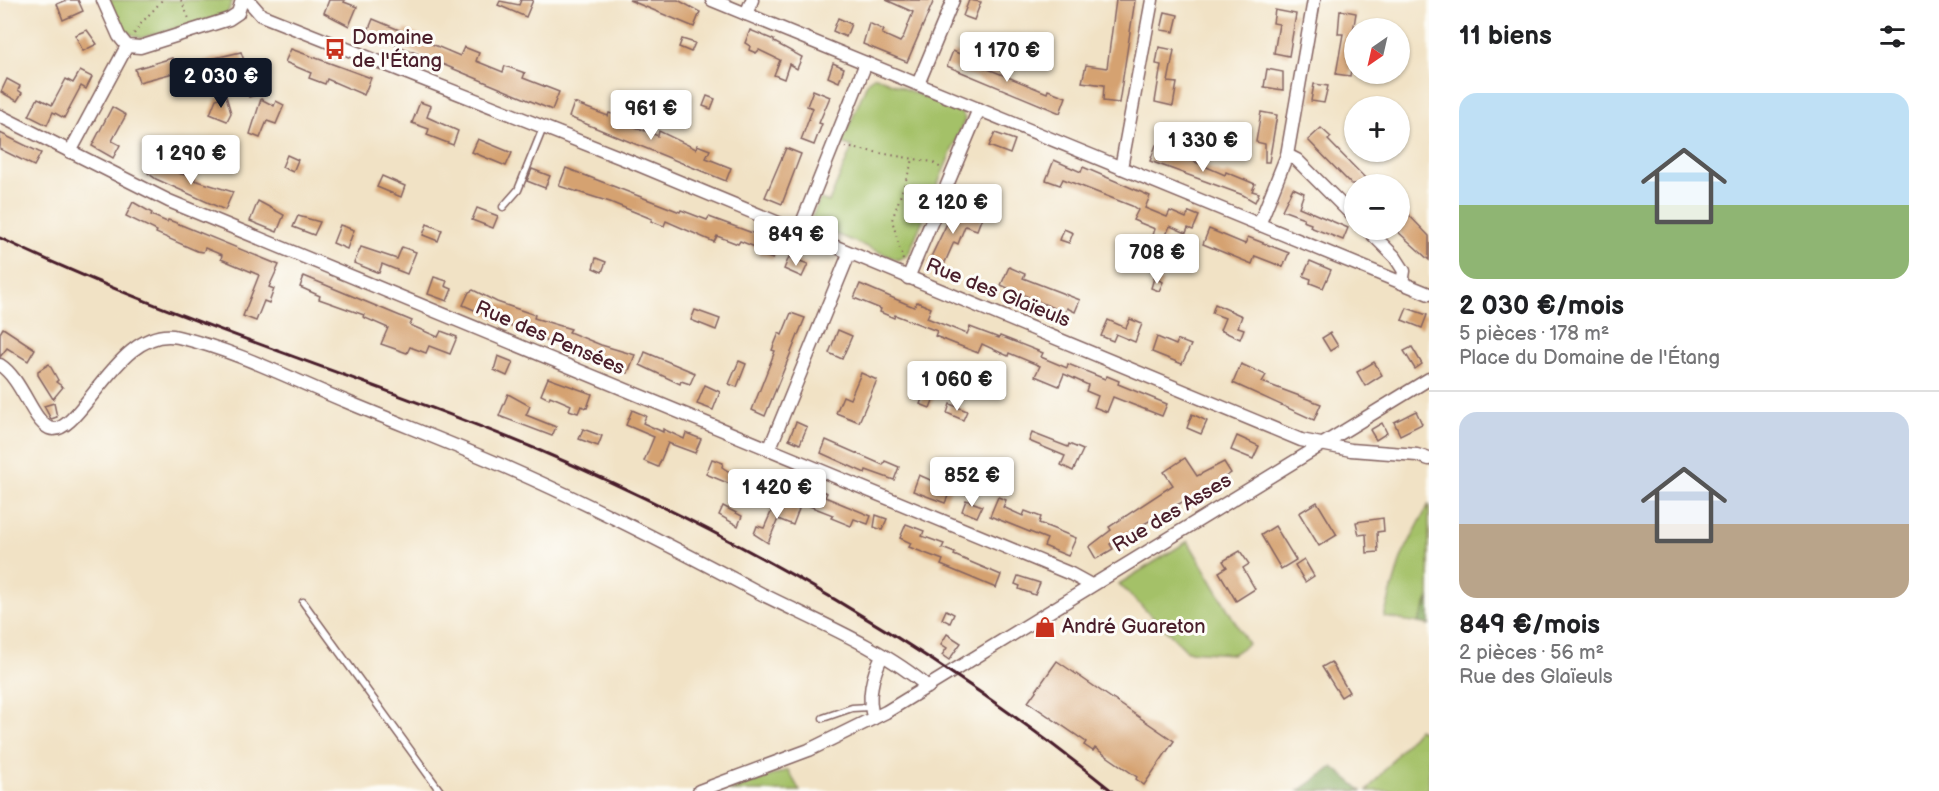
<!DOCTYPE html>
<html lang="fr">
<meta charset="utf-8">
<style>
:root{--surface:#fff;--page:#f2f2f2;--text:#202124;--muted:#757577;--line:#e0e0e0;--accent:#111827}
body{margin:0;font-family:"Balsamiq Sans",sans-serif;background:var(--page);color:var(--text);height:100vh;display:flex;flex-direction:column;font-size:22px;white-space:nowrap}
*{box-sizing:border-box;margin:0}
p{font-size:20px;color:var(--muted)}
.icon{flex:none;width:33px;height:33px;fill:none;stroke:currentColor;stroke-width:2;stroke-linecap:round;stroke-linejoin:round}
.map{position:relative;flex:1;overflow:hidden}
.panel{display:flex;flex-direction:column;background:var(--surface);width:510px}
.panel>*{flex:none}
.needle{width:39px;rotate:214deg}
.fabs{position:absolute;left:1344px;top:18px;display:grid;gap:12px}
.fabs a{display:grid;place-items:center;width:66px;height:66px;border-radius:50%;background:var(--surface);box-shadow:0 2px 4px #0004;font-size:30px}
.price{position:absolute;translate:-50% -51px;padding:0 14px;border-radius:6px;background:#fff;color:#222;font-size:20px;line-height:39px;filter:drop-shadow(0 2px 3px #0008)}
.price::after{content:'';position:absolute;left:50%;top:36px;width:18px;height:14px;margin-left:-9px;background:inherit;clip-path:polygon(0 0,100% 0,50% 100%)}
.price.selected{background:var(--accent);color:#fff}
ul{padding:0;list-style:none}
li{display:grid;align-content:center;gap:12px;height:318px;padding:0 30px}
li+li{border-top:2px solid var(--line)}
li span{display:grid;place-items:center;height:186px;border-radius:18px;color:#555}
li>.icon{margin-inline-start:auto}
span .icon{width:108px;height:108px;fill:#fffc;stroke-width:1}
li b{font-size:26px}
h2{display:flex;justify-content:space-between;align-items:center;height:72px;padding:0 30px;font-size:26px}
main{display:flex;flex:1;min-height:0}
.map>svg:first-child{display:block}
.green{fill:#a4c168;stroke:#77704a;stroke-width:1.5}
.forest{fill:#83a75c;stroke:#666344;stroke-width:1.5}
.building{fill:#d5a271}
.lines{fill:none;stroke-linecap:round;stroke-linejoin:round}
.service-casing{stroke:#846361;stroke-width:9}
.minor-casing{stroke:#846361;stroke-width:15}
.path{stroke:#846361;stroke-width:2;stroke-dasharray:1.5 4.5;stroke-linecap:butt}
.service{stroke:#fff;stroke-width:6}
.minor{stroke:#fff;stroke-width:12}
.rail{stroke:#4a1f2b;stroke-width:3}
.labels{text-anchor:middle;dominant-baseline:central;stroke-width:6;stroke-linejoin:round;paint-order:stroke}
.poi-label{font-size:20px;fill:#4a1f2b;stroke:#fdfcf7;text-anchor:start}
.street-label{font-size:20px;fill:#4a1f2b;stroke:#fdfcf7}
</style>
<main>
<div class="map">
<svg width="1429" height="791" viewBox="0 0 1429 791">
<rect width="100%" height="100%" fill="#fdfcf7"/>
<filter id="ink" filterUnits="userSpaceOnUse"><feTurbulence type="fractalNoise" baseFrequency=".0167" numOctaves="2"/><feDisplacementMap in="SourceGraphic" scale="12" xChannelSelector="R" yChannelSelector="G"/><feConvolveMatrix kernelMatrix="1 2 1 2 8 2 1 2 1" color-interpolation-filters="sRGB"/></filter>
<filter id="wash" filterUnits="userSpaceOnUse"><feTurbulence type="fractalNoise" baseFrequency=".008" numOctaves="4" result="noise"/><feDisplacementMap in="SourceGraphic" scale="24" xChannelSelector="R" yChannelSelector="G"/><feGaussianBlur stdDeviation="1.35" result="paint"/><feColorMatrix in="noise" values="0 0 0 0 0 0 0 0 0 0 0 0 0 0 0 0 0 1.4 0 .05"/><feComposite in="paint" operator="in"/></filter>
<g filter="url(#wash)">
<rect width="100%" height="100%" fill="#f1e2c5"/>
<g class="green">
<polygon points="109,0 233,0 227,14 141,38 123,31"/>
<polygon points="875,76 962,113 965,119 908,255 898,260 814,225 811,219 820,199 829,202 852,147 842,143 868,81"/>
<polygon points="1429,504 1429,598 1418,623 1384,617 1401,558"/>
<polygon points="1188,541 1248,644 1233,654 1187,651 1119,584"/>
<polygon points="1418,729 1429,735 1429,791 1367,791"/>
<polygon points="788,770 800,791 729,791"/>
</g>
<g class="forest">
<polygon points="1429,598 1429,625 1418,623"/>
<polygon points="1333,767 1362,791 1299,791"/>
</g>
<g id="blocks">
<g class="building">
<polygon points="67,0 78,0 83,11 63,20 57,4"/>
<polygon points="329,0 345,0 344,2 357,7 349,26 324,13"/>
<polygon points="521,0 533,0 526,17 498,5 500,1 519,5"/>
<polygon points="629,0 678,0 700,12 694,27"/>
<polygon points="886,0 934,0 907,62 863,44 869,23 884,30 882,34 900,42 903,38 913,12"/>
<polygon points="969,0 981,2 974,20 963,16"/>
<polygon points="1116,0 1135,0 1119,103 1103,101 1104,85 1082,82 1086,65 1107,68"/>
<polygon points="1275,10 1296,14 1289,56 1274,53 1279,24 1273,23"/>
<polygon points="1340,10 1356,13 1350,50 1354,50 1350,76 1336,74 1343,34 1338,34"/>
<polygon points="1165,12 1178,15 1174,32 1161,30"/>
<polygon points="838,18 851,24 846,37 833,31"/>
<polygon points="373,19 404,32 405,29 418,34 422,40 460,56 464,47 479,53 476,61 503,72 505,66 525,73 523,78 559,92 552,110 399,46 366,36"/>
<polygon points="87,30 97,44 83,51 75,35"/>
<polygon points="750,30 774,40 774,42 802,57 797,69 789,64 784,79 774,75 780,60 759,50 756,53 749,50 750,46 745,43"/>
<polygon points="682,39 695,43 691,52 679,47"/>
<polygon points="1159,47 1174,50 1168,82 1177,83 1173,106 1155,102 1161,65 1156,64"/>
<polygon points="291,49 371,78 364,95 327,79 325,84 309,78 311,73 285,62"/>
<polygon points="953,51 967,57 966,60 1047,93 1048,90 1066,97 1060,113 947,66"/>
<polygon points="241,52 246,66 215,75 209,81 195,85 189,64"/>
<polygon points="172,58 177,72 139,82 135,69"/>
<polygon points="833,63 844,68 839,82 828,77"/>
<polygon points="1267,69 1283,72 1283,90 1264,87"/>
<polygon points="80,71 92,77 86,89 81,86 64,118 53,112 47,125 29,116 38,98 52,105 66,79 73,83"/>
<polygon points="7,79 20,86 18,90 22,93 17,101 1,92"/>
<polygon points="1314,84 1328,86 1324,103 1311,101"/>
<polygon points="257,85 260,94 249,97 246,88"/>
<polygon points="813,90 830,97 819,123 822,124 814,145 801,140 813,108 807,106"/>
<polygon points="226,96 231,113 227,121 210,114 216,99"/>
<polygon points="707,96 715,99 711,109 703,106"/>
<polygon points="261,99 274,106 276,101 284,105 276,124 267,121 260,138 250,134"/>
<polygon points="420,102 431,106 427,117 458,131 453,145 427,135 429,129 412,123"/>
<polygon points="574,103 608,116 609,113 635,122 633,126 658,136 659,131 696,149 697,145 710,150 706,158 731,168 726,181 569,117"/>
<polygon points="112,107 126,115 112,141 120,145 113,158 92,146"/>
<polygon points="1261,112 1277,115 1269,162 1265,162 1265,144 1256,142"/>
<polygon points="1321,128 1331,137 1328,140 1371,184 1351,184 1308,140"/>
<polygon points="0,133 41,153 34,166 0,149"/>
<polygon points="995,133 1015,140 1010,154 989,146"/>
<polygon points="478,139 512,153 506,166 472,152"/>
<polygon points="1156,145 1225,175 1226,172 1255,184 1252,191 1259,193 1255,202 1243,195 1150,161"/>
<polygon points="786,148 801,154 782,204 765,197"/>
<polygon points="287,155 298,160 293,172 282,167"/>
<polygon points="154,160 181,174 195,177 194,180 233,192 225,210 156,179 148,173"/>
<polygon points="1054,160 1081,172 1083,167 1150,196 1145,208 1167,217 1170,211 1186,218 1189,212 1199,216 1193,230 1188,228 1186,233 1170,226 1164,240 1153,235 1155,229 1133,220 1138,210 1132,206 1063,179 1060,185 1046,180"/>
<polygon points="566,168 680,212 681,210 707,220 709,217 758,235 757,238 778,246 773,259 758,254 760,249 740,241 738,244 717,236 714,242 666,221 664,226 651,221 652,219 610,202 559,186"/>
<polygon points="532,169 550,176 545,188 527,181"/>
<polygon points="382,176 405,186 401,197 377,187"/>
<polygon points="1293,188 1304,193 1299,207 1348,228 1343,240 1310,227 1311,224 1303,221 1304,218 1282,210"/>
<polygon points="258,201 284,215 277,232 250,221"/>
<polygon points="133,202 152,213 151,215 167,222 168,220 174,222 279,265 269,287 274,289 269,303 264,301 256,321 243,316 259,275 221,259 222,255 205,248 203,252 197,251 156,233 157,231 126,216"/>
<polygon points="477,208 498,216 493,228 472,220"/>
<polygon points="954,209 982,217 977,230 965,226 958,244 954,242 942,269 928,263"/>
<polygon points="1406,212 1429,236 1429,260 1396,230 1400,230 1400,218"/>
<polygon points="298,216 320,222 314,235 293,227"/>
<polygon points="427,224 442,230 438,241 423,235"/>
<polygon points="340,225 354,230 347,249 333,243"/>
<polygon points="1064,229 1073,233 1069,243 1060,240"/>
<polygon points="1209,229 1245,244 1248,237 1289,253 1283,267 1255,256 1252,264 1203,244"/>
<polygon points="361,247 397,259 402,247 416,252 407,274 382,264 379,273 354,263"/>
<polygon points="789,257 808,264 802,277 784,269"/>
<polygon points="596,258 606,262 602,272 593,268"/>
<polygon points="1310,261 1331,270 1323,288 1310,283 1311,279 1303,276"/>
<polygon points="1009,267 1025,274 1023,278 1080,300 1075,312 1067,308 1065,313 1001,285"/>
<polygon points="304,276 412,321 410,325 438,337 441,331 457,337 450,354 429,346 426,353 410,347 407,353 381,344 388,328 363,317 364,315 319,299 320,296 300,287"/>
<polygon points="434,277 447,281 445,286 452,289 447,301 428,294"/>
<polygon points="1154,278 1163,282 1159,291 1151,288"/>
<polygon points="860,284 914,307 917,302 931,308 927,318 967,334 970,327 999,338 1000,336 1043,353 1041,357 1067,368 1068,364 1105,379 1107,376 1119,381 1118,384 1167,404 1162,416 1113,397 1107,412 1094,407 1098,396 1086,391 1088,385 1064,374 1059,386 1035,376 1040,366 1009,353 1008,356 982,344 978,353 935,336 937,331 895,315 894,318 880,312 881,309 854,298"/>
<polygon points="473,290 497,302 535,315 534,318 571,329 569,332 601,345 635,355 628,373 594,362 463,305 469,292"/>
<polygon points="1215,304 1242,316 1238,327 1244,329 1240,339 1220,330 1225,318 1212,313"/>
<polygon points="1407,308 1427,315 1422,328 1402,320"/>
<polygon points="695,310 720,319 716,330 691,320"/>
<polygon points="791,313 805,318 765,416 752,410 775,351 772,350 779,333 782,335"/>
<polygon points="1130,319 1142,324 1135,342 1116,334 1113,341 1101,336 1108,320 1126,328"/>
<polygon points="3,328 35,349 28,361 7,348 0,357 0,333"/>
<polygon points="838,330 852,336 842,359 829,353"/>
<polygon points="1330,333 1338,346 1330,351 1322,338"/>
<polygon points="1157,337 1176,345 1178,340 1191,345 1182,364 1152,352"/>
<polygon points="1412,347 1422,364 1415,369 1404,351"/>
<polygon points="645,352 695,373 690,384 681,381 680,384 640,365"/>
<polygon points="498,356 513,362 507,376 494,370"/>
<polygon points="739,361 746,364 737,387 729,384"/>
<polygon points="1374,362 1382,375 1365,386 1357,372"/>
<polygon points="49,364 58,380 56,382 63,387 53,399 38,375 38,371"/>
<polygon points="1241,364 1266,375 1262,382 1321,404 1314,420 1233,383"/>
<polygon points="861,373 877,380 859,422 836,413 843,396 850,399"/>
<polygon points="548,378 592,394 587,408 581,406 578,413 569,410 571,405 550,396 549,399 541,395"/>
<polygon points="705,385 720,392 713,410 697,404"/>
<polygon points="508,394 530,406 526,415 556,427 552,436 499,416"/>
<polygon points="924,394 934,398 930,408 920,404"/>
<polygon points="54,403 57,417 51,419 44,406"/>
<polygon points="950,404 967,411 963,420 947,413"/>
<polygon points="632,410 646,416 643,423 663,432 663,429 684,439 686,433 701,439 695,453 668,443 658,467 644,461 654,437 626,425"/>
<polygon points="1416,411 1422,424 1400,435 1394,422"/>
<polygon points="1192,414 1207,421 1201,434 1187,428"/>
<polygon points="796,422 807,427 800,444 789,439"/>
<polygon points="1382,423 1387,433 1376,440 1370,430"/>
<polygon points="583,429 602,436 598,446 579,439"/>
<polygon points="1032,433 1068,447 1069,444 1083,450 1073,471 1061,465 1065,456 1029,441"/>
<polygon points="1237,436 1259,446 1253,459 1231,450"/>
<polygon points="826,440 883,465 885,461 899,467 894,480 866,470 865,473 821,453"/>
<polygon points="1185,458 1197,476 1224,462 1231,473 1185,504 1184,501 1168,510 1110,544 1113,549 1096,559 1089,547 1111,530 1109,527 1173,485 1164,472"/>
<polygon points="712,459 723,463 722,467 731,473 748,479 751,473 764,478 759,490 751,487 749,492 706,474"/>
<polygon points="919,475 951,489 945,503 913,491"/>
<polygon points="814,488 827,493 825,497 871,516 868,524 854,519 851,526 831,518 833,515 807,505"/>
<polygon points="998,497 1006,500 1003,507 1023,516 1025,511 1041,517 1039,523 1076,538 1068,556 1044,546 1047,539 990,516"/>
<polygon points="966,500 982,506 977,517 962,511"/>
<polygon points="776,501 799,509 793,525 778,519 768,543 754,534 757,526 764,528"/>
<polygon points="1317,502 1337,535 1319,546 1299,513"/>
<polygon points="723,506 742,516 738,526 719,515"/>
<polygon points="876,515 887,519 882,530 874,527"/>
<polygon points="1383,518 1384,531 1377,532 1378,552 1367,553 1366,534 1359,535 1356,522"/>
<polygon points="906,524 924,531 922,536 944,544 942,548 955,553 954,555 1001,575 996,588 941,565 943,560 909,547 911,543 900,538"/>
<polygon points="1275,526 1296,560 1281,569 1261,535"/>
<polygon points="1240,551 1249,564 1243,568 1255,589 1236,601 1219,572 1227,567 1223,561"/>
<polygon points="1304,559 1314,576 1305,582 1295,565"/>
<polygon points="1018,576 1040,583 1035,595 1019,589 1020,586 1015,584"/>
<polygon points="946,610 954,614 950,623 942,619"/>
<polygon points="947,634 961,643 949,660 942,655 947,648 941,644"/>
<polygon points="1057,661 1174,741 1144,785 1136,779 1137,777 1095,748 1093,751 1084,745 1086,742 1028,702"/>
<polygon points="1331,662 1349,692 1341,697 1322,667"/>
</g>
</g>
</g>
<g filter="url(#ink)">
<use href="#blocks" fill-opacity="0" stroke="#846361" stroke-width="1.5"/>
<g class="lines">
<defs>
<g id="service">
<polyline points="503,207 518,190 543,128"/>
<polyline points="303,602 440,791"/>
<polyline points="823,718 852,708 869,707"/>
</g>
<g id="minor">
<polyline points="103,0 119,36 127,46 140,47 229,19 238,13 242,0"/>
<polyline points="248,0 261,15 634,163 1301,440 1351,450 1417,455 1429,459"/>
<polyline points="712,0 1429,294"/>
<polyline points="746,14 752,0"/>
<polyline points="918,84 953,0"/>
<polyline points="0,116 169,201 1071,574 1091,585"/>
<polyline points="70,152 127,46"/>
<polyline points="1287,155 1297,160 1354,217"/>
<polyline points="1121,168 1152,0"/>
<polyline points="1259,225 1287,155 1314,0"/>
<polyline points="1368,230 1395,257 1404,271 1402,283"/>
<polyline points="798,233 866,63"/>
<polyline points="908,278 979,109"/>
<path d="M0,365C22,379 32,420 49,428C79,441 118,323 178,337C235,350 291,379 345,401C400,424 456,445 510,469C594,506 677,549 758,592C811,619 883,648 928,687"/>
<polyline points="769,450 849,254"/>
<path d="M874,718C866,699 873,674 882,656"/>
<polyline points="699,791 809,750 886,712 1429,379"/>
</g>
</defs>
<use href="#service" class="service-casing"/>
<use href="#minor" class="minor-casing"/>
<g class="path">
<polyline points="181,0 190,21"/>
<path d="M134,34C142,20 152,13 162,0"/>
<polyline points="845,147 932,162 941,168"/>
<polyline points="903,260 892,220 914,157"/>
</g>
<use href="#service" class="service"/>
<use href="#minor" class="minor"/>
<path class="rail" d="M0,238C173,321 360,375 536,449C741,536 939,651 1112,791"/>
</g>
</g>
<defs>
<symbol id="bus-bare" viewBox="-9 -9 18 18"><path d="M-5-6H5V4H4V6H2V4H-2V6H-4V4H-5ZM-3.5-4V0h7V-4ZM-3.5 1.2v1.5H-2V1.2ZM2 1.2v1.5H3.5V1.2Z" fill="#c8321e" stroke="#fdfcf7" stroke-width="2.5" paint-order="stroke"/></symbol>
<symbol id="shop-bare" viewBox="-9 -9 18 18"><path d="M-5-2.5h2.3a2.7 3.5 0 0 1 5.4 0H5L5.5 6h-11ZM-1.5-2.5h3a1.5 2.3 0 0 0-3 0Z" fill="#c8321e" stroke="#fdfcf7" stroke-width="2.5" paint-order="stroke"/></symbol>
</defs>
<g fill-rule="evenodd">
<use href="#bus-bare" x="320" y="34" width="30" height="30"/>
<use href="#shop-bare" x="1030" y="612" width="30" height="30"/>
</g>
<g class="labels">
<g class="poi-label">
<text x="352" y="38">Domaine<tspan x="352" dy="23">de l'Étang</tspan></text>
<text x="1062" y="627">André Guareton</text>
</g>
<g class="street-label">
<text transform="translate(998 293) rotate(22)">Rue des Glaïeuls</text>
<text transform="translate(550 338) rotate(23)">Rue des Pensées</text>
<text transform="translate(1172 513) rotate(-31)">Rue des Asses</text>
</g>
</g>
</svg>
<div class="fabs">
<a><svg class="needle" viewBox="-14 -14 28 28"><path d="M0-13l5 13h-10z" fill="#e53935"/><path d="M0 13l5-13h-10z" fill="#757577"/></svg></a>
<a>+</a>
<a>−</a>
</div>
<b class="price" style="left:1007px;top:83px">1 170 €</b>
<b class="price selected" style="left:221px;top:109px">2 030 €</b>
<b class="price" style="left:651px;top:141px">961 €</b>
<b class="price" style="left:1203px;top:173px">1 330 €</b>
<b class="price" style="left:191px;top:186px">1 290 €</b>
<b class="price" style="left:953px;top:235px">2 120 €</b>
<b class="price" style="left:796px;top:267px">849 €</b>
<b class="price" style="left:1157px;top:285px">708 €</b>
<b class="price" style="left:957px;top:412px">1 060 €</b>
<b class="price" style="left:972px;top:508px">852 €</b>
<b class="price" style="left:777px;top:520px">1 420 €</b>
</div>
<section class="panel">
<h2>11 biens<svg class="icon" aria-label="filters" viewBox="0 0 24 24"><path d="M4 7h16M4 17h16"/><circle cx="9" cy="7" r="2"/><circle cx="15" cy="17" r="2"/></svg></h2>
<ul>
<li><span style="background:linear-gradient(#bfe0f5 60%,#8fb573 0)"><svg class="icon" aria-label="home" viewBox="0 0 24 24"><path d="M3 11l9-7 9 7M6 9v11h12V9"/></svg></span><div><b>2 030 €/mois</b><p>5 pièces · 178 m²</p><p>Place du Domaine de l'Étang</p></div></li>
<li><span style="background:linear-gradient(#c9d6e8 60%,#b9a48a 0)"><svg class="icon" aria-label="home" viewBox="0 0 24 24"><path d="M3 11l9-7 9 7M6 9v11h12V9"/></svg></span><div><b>849 €/mois</b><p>2 pièces · 56 m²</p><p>Rue des Glaïeuls</p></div></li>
</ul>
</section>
</main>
